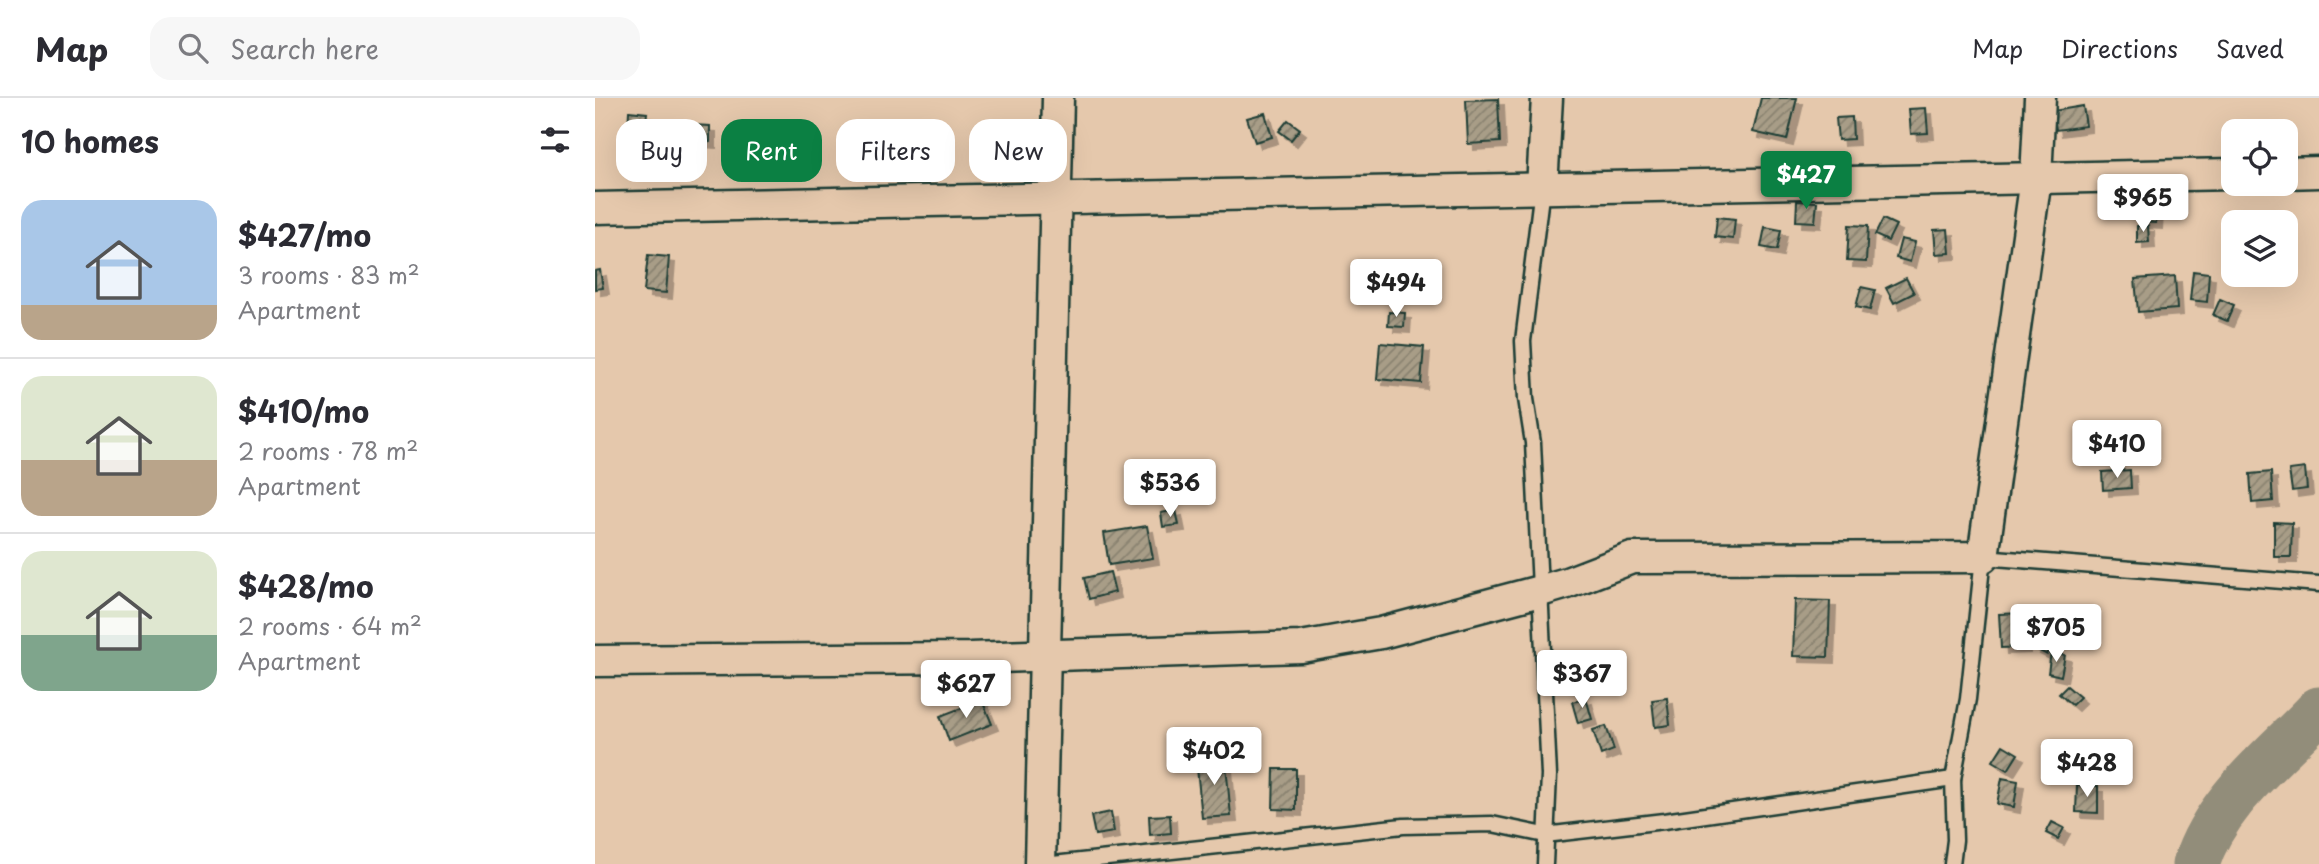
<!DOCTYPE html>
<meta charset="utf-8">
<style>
:root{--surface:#fff;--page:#f7f7f7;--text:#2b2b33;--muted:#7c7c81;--line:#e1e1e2;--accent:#0b8043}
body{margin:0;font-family:"Playpen Sans",sans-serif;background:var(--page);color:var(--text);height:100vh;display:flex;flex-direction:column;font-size:26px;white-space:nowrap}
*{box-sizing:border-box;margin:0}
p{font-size:23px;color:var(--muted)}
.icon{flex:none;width:38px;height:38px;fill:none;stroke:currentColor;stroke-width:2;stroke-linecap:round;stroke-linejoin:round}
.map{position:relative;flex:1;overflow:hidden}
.panel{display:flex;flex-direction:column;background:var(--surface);width:595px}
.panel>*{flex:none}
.hud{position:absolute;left:21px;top:21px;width:665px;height:63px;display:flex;gap:14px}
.fabs{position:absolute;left:1626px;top:21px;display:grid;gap:14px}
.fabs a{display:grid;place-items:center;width:77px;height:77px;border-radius:14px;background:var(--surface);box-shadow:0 7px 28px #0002;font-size:35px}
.price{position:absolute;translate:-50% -60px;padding:0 16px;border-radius:7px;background:#fff;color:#222;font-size:23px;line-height:46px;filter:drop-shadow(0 2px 4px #0008)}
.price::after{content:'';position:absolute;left:50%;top:42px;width:21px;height:16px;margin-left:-10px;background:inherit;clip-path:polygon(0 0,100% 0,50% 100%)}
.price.on{background:var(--accent);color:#fff}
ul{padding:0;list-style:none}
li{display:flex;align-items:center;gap:21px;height:175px;padding:0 21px}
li+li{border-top:2px solid var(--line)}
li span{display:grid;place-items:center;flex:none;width:196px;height:140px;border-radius:21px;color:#555}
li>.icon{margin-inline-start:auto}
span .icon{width:84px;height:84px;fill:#fffc;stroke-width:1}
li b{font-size:30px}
h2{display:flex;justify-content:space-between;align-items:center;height:84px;padding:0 21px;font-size:30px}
.chip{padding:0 24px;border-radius:21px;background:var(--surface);box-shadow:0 7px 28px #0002;font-size:24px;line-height:63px}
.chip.on{background:var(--accent);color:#fff}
header{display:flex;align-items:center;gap:42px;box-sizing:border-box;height:98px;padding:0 35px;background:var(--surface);border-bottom:2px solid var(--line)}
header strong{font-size:33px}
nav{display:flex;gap:38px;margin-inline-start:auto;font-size:24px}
.search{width:490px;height:63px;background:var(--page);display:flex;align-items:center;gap:18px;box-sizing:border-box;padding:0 24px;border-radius:21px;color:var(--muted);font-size:26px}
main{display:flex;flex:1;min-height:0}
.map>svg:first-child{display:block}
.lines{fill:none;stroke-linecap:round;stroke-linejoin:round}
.river{stroke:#928d7a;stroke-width:47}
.building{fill:url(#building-hatch);stroke:#1f3d34;stroke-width:2;filter:url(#shadow)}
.service-casing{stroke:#1f3d34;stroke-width:19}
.minor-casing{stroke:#1f3d34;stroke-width:35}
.service{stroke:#e5c8ac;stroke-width:14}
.minor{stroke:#e5c8ac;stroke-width:30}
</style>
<header>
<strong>Map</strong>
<div class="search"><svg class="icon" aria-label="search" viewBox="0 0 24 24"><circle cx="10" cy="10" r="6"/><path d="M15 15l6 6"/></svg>Search here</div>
<nav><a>Map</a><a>Directions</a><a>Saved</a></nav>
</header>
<main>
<section class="panel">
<h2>10 homes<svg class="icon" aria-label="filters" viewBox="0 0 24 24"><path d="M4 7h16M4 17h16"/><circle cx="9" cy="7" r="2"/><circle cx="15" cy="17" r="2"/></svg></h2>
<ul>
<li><span style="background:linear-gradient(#a9c7e8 75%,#b9a48a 0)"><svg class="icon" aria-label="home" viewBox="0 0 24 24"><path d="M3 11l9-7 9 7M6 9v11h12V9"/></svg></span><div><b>$427/mo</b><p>3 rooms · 83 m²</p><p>Apartment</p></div></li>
<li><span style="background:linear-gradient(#dfe7d0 60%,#b9a48a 0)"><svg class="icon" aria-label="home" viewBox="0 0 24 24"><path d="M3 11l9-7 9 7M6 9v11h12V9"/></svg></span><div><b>$410/mo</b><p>2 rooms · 78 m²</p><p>Apartment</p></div></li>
<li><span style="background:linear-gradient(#dfe7d0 60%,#7fa58c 0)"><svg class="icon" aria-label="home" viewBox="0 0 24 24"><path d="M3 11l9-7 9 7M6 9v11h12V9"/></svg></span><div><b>$428/mo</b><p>2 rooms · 64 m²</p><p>Apartment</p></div></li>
</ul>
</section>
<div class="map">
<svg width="1724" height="766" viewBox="0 0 1724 766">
<defs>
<pattern id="building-hatch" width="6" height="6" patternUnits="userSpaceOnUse" patternTransform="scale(1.75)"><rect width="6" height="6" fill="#a89d87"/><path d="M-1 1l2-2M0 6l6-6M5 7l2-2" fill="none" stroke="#88816f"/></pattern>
<filter id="shadow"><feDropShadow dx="6" dy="6" stdDeviation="0" flood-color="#0004"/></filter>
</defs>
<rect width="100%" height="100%" fill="#e5c8ac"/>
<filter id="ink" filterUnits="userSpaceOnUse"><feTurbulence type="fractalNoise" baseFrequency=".0143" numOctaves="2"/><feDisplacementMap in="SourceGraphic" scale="14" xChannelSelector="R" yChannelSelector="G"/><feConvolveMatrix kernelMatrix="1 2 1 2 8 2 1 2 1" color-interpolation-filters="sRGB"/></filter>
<g filter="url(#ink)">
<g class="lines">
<path class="river" d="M1601,766C1621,702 1680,659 1724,612"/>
</g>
<g class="building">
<polygon points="1166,0 1202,0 1192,42 1158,34"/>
<polygon points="903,1 905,44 873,46 871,2"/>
<polygon points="1488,8 1491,28 1461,32 1458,13"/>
<polygon points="1331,10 1333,35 1316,36 1314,11"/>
<polygon points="34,13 52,15 50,33 33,31"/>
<polygon points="670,15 677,39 660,44 652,20"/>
<polygon points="1257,19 1258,41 1243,42 1241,20"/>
<polygon points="693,22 705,31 696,42 684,33"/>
<polygon points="98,27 115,28 115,44 98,43"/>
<polygon points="1202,103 1222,104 1220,124 1201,123"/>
<polygon points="1545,110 1562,111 1561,125 1544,124"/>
<polygon points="1122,119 1140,121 1138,141 1120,139"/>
<polygon points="1288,121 1301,127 1293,143 1280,137"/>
<polygon points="1254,127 1273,128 1271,164 1252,163"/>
<polygon points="1542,128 1553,128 1554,144 1542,145"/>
<polygon points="1170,129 1186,132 1182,152 1166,149"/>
<polygon points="1353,131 1355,155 1341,156 1339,132"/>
<polygon points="1306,141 1320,144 1315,164 1301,160"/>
<polygon points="53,157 74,159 71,195 49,193"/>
<polygon points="5,172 8,190 0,191 0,173"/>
<polygon points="1598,173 1614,175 1612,204 1595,202"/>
<polygon points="1580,178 1582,211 1543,214 1540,181"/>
<polygon points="1311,180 1319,195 1299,205 1291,190"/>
<polygon points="1266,189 1280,192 1275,212 1261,209"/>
<polygon points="1625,201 1639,207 1632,223 1618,217"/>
<polygon points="794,214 810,215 809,229 793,228"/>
<polygon points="785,245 829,249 826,285 782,281"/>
<polygon points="1710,370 1712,391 1697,393 1694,372"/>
<polygon points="1535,372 1536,390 1508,392 1507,374"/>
<polygon points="1676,374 1678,403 1657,405 1655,376"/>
<polygon points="581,412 584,427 568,429 566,415"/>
<polygon points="1679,424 1697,425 1696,459 1679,459"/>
<polygon points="552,428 558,460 514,467 509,435"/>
<polygon points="515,474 520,494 494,501 489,480"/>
<polygon points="1200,502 1235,503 1233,559 1198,558"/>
<polygon points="1428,515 1429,549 1406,550 1404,516"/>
<polygon points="1449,530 1462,537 1452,557 1439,550"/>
<polygon points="1456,554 1470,557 1466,578 1453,575"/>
<polygon points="1472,588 1485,599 1477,607 1464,596"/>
<polygon points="991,600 997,621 983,625 977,604"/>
<polygon points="1072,600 1075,627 1060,629 1057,602"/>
<polygon points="387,602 397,626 354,643 345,618"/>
<polygon points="1011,628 1019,652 1006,657 998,632"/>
<polygon points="1408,647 1423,656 1413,672 1398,663"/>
<polygon points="630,657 636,718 607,720 601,660"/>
<polygon points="679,671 701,671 701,712 678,711"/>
<polygon points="1407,680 1423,683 1419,709 1402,706"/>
<polygon points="1482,687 1503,688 1503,715 1481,714"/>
<polygon points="516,714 519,734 500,737 496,718"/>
<polygon points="575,717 576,735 555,737 554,718"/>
<polygon points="1457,724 1469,730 1463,741 1451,735"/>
</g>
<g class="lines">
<defs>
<g id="service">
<polyline points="947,90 928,243 931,301 938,345 954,677 950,766"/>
<polyline points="458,766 808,728 897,726 950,737 1069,723 1358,681"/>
<polyline points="1357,766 1360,742 1358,681 1373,601 1388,459 1724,486"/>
</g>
<g id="minor">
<polyline points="1690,75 1724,74"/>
<polyline points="947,90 952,0"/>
<polyline points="0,110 1638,76"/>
<polyline points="0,563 375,560 706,549 786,535 945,493 972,485 1037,460 1388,459 1441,80 1445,0"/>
<polyline points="445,766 463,0"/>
</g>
</defs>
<use href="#service" class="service-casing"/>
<use href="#minor" class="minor-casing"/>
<use href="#service" class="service"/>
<use href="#minor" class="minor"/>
</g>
</g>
</svg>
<div class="fabs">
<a><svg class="icon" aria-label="locate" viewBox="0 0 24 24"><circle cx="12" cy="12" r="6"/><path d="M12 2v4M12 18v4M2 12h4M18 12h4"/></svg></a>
<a><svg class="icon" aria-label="layers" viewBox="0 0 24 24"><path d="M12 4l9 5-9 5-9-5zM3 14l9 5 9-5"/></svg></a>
</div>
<b class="price on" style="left:1211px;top:113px">$427</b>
<b class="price" style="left:1548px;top:136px">$965</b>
<b class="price" style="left:801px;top:221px">$494</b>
<b class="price" style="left:1522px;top:382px">$410</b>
<b class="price" style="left:575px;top:421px">$536</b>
<b class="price" style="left:1461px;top:566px">$705</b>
<b class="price" style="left:987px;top:612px">$367</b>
<b class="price" style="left:371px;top:622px">$627</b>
<b class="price" style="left:619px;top:689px">$402</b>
<b class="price" style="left:1492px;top:701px">$428</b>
<div class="hud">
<a class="chip">Buy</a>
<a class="chip on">Rent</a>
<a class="chip">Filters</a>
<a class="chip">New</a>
</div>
</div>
</main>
